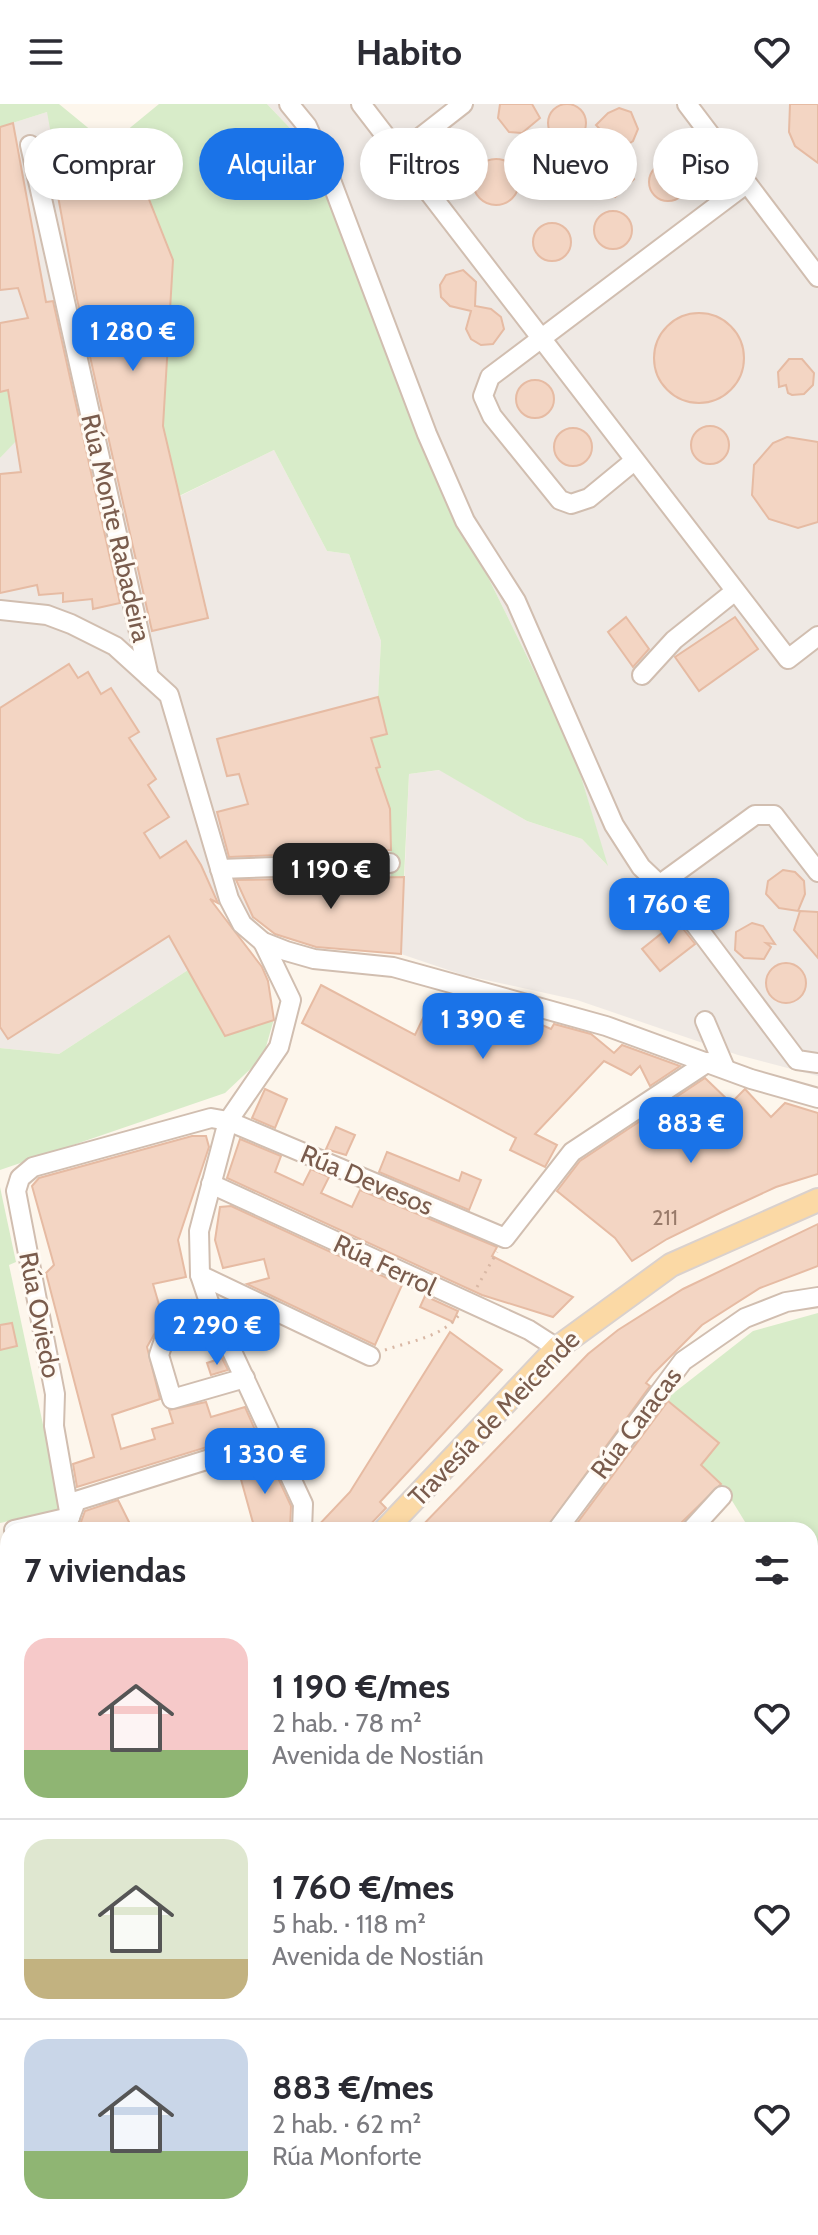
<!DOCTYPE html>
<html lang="es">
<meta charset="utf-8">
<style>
:root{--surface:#fff;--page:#f2f2f3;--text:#2b2b33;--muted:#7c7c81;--line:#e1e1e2;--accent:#1a73e8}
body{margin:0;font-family:Cabin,sans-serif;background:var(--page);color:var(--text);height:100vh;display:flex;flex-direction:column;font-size:30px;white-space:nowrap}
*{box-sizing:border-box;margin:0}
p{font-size:26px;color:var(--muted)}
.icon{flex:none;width:44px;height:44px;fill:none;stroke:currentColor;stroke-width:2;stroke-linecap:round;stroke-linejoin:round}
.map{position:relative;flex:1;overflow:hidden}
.panel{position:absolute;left:0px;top:1418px;width:818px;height:714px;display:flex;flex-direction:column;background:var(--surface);border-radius:24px 24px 0 0;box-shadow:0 4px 12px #0003}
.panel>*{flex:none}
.hud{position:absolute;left:24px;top:24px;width:770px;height:72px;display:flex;gap:16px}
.price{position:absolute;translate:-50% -68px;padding:0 18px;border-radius:16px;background:var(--accent);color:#fff;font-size:26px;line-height:52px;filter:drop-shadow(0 2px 4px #0008)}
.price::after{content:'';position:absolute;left:50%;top:48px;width:24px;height:18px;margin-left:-12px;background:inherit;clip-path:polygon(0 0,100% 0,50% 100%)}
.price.current{background:#222;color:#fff}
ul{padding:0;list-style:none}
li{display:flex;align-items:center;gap:24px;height:200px;padding:0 24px}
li+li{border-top:2px solid var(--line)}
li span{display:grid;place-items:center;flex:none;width:224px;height:160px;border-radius:24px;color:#555}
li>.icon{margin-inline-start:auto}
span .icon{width:96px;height:96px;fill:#fffc;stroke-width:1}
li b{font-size:34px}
h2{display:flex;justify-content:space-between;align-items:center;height:96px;padding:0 24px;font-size:34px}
.chip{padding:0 28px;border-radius:36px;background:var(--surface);box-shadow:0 4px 12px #0003;font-size:28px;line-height:72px}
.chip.current{background:var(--accent);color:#fff}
header{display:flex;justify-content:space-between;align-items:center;height:104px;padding:0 24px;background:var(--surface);font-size:36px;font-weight:700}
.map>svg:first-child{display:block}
.industrial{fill:#efe9e4}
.green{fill:#d8ecc9}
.building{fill:#f3d5c3;stroke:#e6bba3;stroke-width:2}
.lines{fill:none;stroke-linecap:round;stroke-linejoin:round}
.minor-casing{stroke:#d1beb0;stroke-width:22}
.major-casing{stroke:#dad1cd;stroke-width:26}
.path{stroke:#d9b8a5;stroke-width:3;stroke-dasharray:2 6;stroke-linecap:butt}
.minor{stroke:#fff;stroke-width:18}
.major{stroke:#fbd9a5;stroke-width:22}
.labels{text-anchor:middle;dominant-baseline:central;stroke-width:6;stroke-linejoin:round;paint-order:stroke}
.number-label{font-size:22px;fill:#987a6a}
.street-label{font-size:26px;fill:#7a5c4d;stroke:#fffaf3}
</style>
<header><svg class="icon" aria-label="menu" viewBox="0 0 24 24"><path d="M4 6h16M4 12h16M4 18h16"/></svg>Habito<svg class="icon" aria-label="heart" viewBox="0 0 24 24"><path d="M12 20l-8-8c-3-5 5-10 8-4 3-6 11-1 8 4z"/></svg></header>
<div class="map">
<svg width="818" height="2131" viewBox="0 0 818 2131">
<rect width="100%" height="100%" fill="#fdf6ec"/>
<g class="industrial">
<polygon points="267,0 818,0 818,972 738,951 577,896 463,871 401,850 409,670 440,666 527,717 582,735 607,761 573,646 429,353 308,43"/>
<polygon points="47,8 173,156 163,322 180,392 274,346 327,447 349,450 381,537 378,593 387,630 371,635 380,663 376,665 390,705 391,773 234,776 256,820 224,810 204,766 150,801 188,866 59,950 0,944 0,354 16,336 0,288 0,23"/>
</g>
<g class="green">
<polygon points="0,0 59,0 109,41 159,0 267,0 308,43 429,353 573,646 608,762 582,735 527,717 439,666 409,670 404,773 391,773 390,705 376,664 379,662 371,634 387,629 378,593 381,537 349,450 327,447 274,346 179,392 163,322 173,156 59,75 47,8 0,23"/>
<polygon points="8,286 16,337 0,354 0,288"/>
<polygon points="188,866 225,932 274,915 263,953 225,989 0,1066 0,944 59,950"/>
<polygon points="0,1083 16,1158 9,1161 61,1405 0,1419"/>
<polygon points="818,1209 818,1446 810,1449 810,1426 750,1426 723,1382 701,1361 719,1339 666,1295 753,1227"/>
<polygon points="818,1507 818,1568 810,1571 810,1512"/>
<polygon points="815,2071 818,2083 810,2131 743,2131 737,2124 810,2124 810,2073"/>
</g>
<g class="building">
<circle cx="567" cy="19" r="19"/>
<polygon points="500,0 532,0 540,14 522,29 509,28 498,14"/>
<polygon points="790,0 818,0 818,59 795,42 789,28"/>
<polygon points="619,4 631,8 638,25 633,37 619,46 596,21 608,9"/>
<polygon points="13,19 46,198 53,197 120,499 93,505 92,495 63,498 63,489 39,491 37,481 0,489 0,370 21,368 8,286 0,288 0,219 28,214 18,184 0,186 0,23"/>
<polygon points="562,45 568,53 569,84 554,88 544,82 539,65 546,55"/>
<polygon points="617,49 634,75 615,93 603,89 592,74 601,58"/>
<circle cx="496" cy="78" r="23"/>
<polygon points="100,57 148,93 173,156 163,322 208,514 152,527 77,195 55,76"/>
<circle cx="668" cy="78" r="19"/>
<circle cx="613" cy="126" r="19"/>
<circle cx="552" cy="138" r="19"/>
<polygon points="463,166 476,178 475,202 491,205 501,213 504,225 493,240 481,241 471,235 466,225 471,207 450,202 441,193 440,181 446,171"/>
<circle cx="699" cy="254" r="45"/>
<polygon points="789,255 802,255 814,269 813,281 804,290 792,291 788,289 786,281 779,283 778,268"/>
<circle cx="535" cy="295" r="19"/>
<circle cx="710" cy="341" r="19"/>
<circle cx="573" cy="343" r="19"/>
<polygon points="787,333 818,338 818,418 798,424 769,415 752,391 754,361 773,339"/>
<polygon points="626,513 649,545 633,563 608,528"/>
<polygon points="735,513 758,545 699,587 675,553"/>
<polygon points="69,560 78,574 88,568 101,590 111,584 139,628 129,634 156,675 148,681 169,713 144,729 160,754 186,737 201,761 218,799 210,795 262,863 268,877 274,916 225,932 169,832 8,935 0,923 0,604"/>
<polygon points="378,593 387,630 371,634 380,663 376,664 390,705 391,746 229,753 217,708 248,700 239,670 227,672 217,635"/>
<polygon points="783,766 795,768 804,777 805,790 798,807 779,804 766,790 768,777"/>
<polygon points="404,773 401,850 316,843 275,830 253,813 236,776"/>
<polygon points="800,807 818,808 818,854 794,826"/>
<polygon points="677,817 695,840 660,867 642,845"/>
<polygon points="752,819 763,822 775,840 766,839 771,843 764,855 744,854 735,846 736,828"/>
<circle cx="786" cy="879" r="20"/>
<polygon points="321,881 415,931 433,893 526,914 551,925 554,920 591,930 614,949 622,941 680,962 650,982 640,962 631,971 604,957 535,1030 557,1041 545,1063 510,1046 516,1034 302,919"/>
<polygon points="705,974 731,999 745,985 771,1013 785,999 818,1009 818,1070 776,1083 722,1108 667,1135 632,1157 615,1134 557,1087 580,1057"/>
<polygon points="265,985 287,995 275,1024 252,1014"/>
<polygon points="336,1023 355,1031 346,1051 326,1045"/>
<polygon points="192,1032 206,1032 209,1043 178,1136 186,1173 153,1180 160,1204 191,1196 196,1214 156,1227 147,1243 160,1295 112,1311 121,1345 155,1335 152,1325 173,1319 169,1306 206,1298 211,1313 245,1303 256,1328 77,1383 73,1360 94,1353 46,1169 54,1161 32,1082 39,1074"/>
<polygon points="240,1035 281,1052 275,1068 303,1081 311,1065 329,1073 321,1089 352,1103 360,1086 497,1143 492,1152 573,1193 553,1213 482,1191 227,1074"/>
<polygon points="387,1048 459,1077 462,1068 481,1076 469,1106 379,1068"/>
<polygon points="231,1102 402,1181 375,1241 247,1180 269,1174 264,1155 223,1164 215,1136 220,1103"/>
<polygon points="818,1120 818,1162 760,1184 702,1221 654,1269 646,1279 650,1282 545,1426 418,1426 588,1250 618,1226 683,1185"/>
<polygon points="425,1192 458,1207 453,1218 420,1203"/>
<polygon points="12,1219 17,1242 0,1246 0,1221"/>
<polygon points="450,1228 502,1266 380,1398 386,1404 365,1426 314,1426 350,1388"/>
<polygon points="222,1254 228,1266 211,1271 207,1259"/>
<polygon points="668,1297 719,1339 701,1361 721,1380 682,1418 679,1426 572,1426"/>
<polygon points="264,1354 272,1361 291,1402 290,1426 255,1426 237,1361"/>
<polygon points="118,1396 133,1426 91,1426 81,1418 85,1407"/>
</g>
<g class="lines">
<defs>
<g id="minor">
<polyline points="289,0 307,22 329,71 427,330 465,417 516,497 614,721 641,763 679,799 797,956 818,959"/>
<polyline points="361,0 788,555 818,532"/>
<polyline points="687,0 818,173"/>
<polyline points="30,41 149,573"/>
<polyline points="399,50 463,0"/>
<polyline points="634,357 589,394 571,400 560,396 492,312 483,292 490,273 746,80"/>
<polyline points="0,506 47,511 71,520 115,542 169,591 229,795 242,820 263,838 286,847 314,855 393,863 606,922 751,975 818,994"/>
<polyline points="642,571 674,536 734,488"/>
<polyline points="220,765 390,759"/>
<polyline points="659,781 755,711 774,711 818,768"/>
<polyline points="263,838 291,896 279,943 228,1017 199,1127 200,1171 209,1198 303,1400 302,1426"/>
<polyline points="705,917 725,964"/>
<polyline points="211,1080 529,1226 557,1244"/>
<polyline points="200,1171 370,1252"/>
<polyline points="220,1220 164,1236 159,1251 172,1295 245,1274"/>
<polyline points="70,1413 54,1322 55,1290 16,1087 20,1074 33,1063 211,1014 228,1017 505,1134 572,1048 708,958"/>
<polyline points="70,1413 76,1397 273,1335"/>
<polyline points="14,1426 70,1413"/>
<polyline points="557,1426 683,1257 745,1214 786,1198 818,1193"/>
<polyline points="691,1426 722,1392"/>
<polyline points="0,1592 8,1616"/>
<polyline points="0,1700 8,1698"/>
<polyline points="810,1850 818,1851"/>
<polyline points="810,1938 818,1934"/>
<polyline points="0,1998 8,1994"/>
<polyline points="810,2061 818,2057"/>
<polyline points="0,2082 3,2086"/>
<polyline points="716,2124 722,2131"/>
</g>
<g id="major">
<polyline points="385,1426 557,1244 671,1161 818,1096"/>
<polyline points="0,1790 8,1783"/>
</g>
</defs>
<use href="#minor" class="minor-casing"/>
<use href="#major" class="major-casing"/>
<g class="path">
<polyline points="477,1183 497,1148"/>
<path d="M385,1246C411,1237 442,1233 459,1211"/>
<polyline points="0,1947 3,1949 0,1953"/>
<polyline points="0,1973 1,1972"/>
</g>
<use href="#minor" class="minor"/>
<use href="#major" class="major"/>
</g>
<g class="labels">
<g class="number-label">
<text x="665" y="1113">211</text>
</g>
<g class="street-label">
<text transform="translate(116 424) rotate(77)">Rúa Monte Rabadeira</text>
<text transform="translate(367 1076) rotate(23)">Rúa Devesos</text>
<text transform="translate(385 1161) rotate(25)">Rúa Ferrol</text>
<text transform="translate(40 1211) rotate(79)">Rúa Oviedo</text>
<text transform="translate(494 1314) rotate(-46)">Travesía de Meicende</text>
<text transform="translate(636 1319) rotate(-53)">Rúa Caracas</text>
</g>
</g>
</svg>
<b class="price" style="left:133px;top:269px">1 280 €</b>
<b class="price current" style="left:331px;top:807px">1 190 €</b>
<b class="price" style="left:669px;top:842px">1 760 €</b>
<b class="price" style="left:483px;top:957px">1 390 €</b>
<b class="price" style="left:691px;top:1061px">883 €</b>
<b class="price" style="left:217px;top:1263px">2 290 €</b>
<b class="price" style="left:265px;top:1392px">1 330 €</b>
<div class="hud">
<a class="chip">Comprar</a>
<a class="chip current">Alquilar</a>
<a class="chip">Filtros</a>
<a class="chip">Nuevo</a>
<a class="chip">Piso</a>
</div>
<section class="panel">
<h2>7 viviendas<svg class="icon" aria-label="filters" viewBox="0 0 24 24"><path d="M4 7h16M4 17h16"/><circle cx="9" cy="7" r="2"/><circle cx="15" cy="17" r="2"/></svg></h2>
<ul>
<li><span style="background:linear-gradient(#f6c9c9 70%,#8fb573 0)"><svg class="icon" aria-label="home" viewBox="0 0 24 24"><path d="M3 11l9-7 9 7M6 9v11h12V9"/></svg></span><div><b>1 190 €/mes</b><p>2 hab. · 78 m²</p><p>Avenida de Nostián</p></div><svg class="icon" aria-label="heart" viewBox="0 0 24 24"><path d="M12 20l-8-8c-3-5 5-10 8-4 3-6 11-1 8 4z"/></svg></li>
<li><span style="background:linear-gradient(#dfe7d0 75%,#c2b280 0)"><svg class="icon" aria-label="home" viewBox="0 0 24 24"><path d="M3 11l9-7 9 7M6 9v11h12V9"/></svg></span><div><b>1 760 €/mes</b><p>5 hab. · 118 m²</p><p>Avenida de Nostián</p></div><svg class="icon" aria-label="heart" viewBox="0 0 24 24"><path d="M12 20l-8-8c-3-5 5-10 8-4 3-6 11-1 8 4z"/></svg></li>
<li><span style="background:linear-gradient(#c9d6e8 70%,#8fb573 0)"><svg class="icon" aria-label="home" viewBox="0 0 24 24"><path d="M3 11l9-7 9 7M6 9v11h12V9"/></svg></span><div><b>883 €/mes</b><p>2 hab. · 62 m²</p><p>Rúa Monforte</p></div><svg class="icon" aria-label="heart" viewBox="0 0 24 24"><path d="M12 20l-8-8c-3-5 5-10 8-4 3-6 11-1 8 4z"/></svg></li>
</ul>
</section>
</div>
